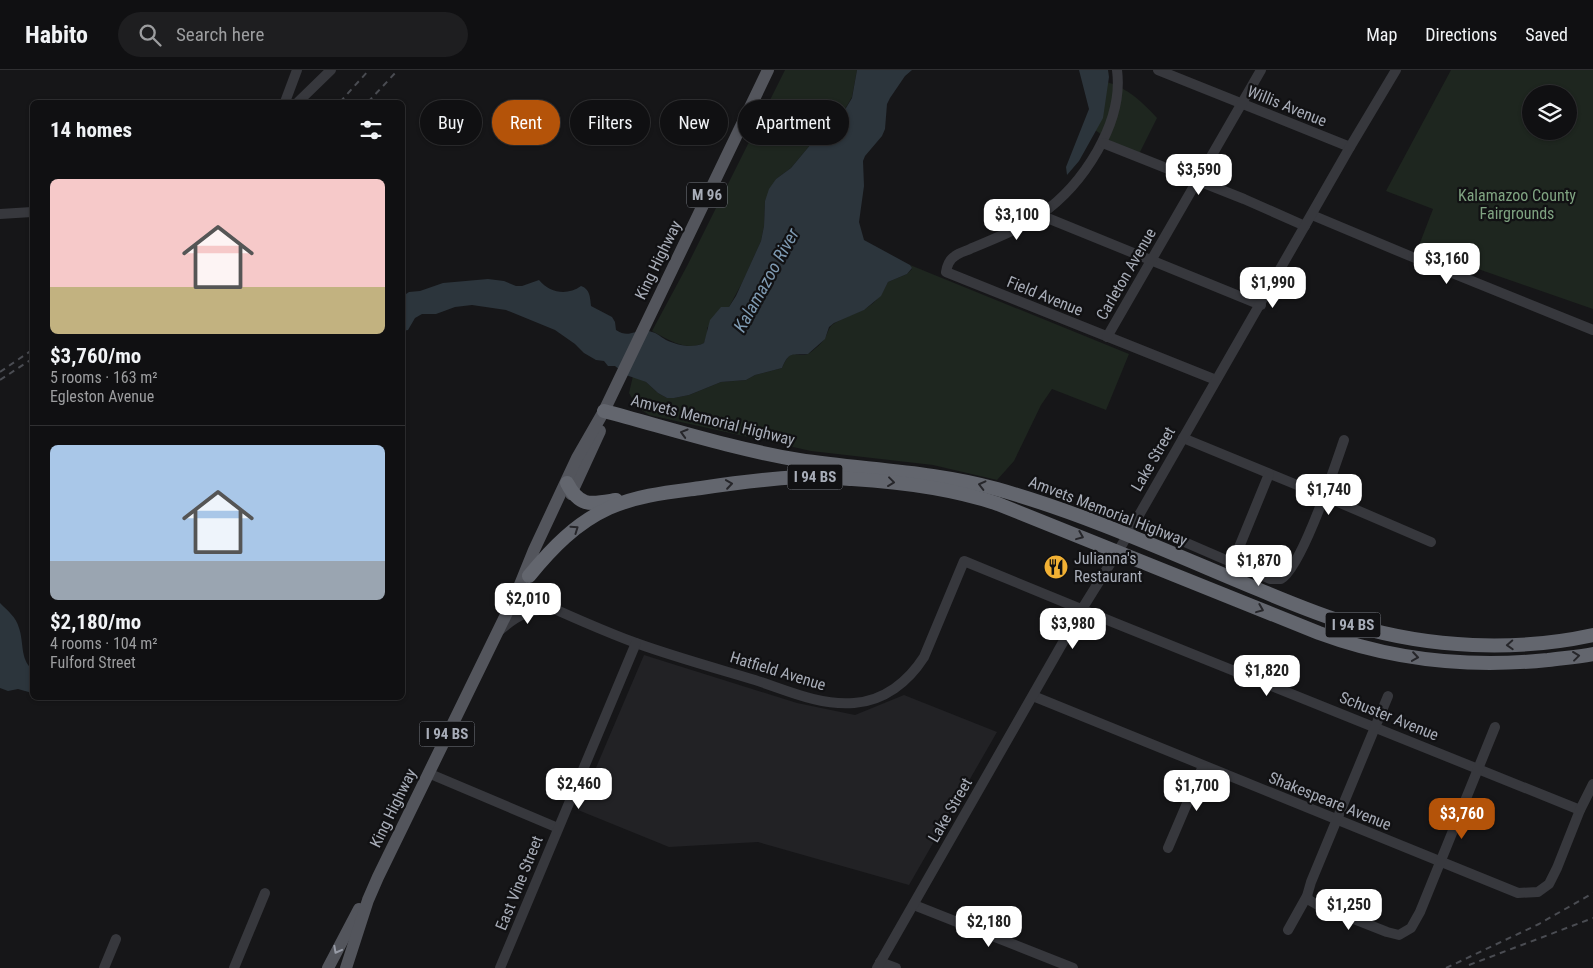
<!DOCTYPE html>
<meta charset="utf-8">
<style>
:root{--surface:#101012;--page:#1e1e20;--text:#f1f3f6;--muted:#9c9d9f;--line:#303032;--accent:#b45309}
body{margin:0;font-family:"Roboto Condensed",sans-serif;background:var(--page);color:var(--text);height:100vh;display:flex;flex-direction:column;font-size:19px;white-space:nowrap}
*{box-sizing:border-box;margin:0}
p{font-size:16px;color:var(--muted)}
.icon{flex:none;width:28px;height:28px;fill:none;stroke:currentColor;stroke-width:2;stroke-linecap:round;stroke-linejoin:round}
.map{position:relative;flex:1;overflow:hidden}
.details{position:absolute;left:30px;top:30px;width:375px;height:600px;display:flex;flex-direction:column;background:var(--surface);border-radius:8px;box-shadow:0 1px 4px #0004,0 0 0 1px var(--line)}
.details>*{flex:none}
.top-card{position:absolute;left:420px;top:30px;width:475px;height:45px;display:flex;gap:10px}
.tools{position:absolute;left:1522px;top:15px;display:grid;gap:10px}
.tools a{display:grid;place-items:center;width:55px;height:55px;border-radius:50%;background:var(--surface);box-shadow:0 1px 4px #0004,0 0 0 1px var(--line);font-size:25px}
.price{position:absolute;translate:-50% -42px;padding:0 11px;border-radius:10px;background:#fff;color:#222;font-size:16px;line-height:32px;filter:drop-shadow(0 1px 2px #0008)}
.price::after{content:'';position:absolute;left:50%;top:30px;width:15px;height:11px;margin-left:-8px;background:inherit;clip-path:polygon(0 0,100% 0,50% 100%)}
.price.current{background:var(--accent);color:#fff}
ul{padding:0;list-style:none}
li{display:grid;align-content:center;gap:10px;height:265px;padding:0 20px}
li+li{border-top:1px solid var(--line)}
li span{display:grid;place-items:center;height:155px;border-radius:8px;color:#555}
li>.icon{margin-inline-start:auto}
span .icon{width:90px;height:90px;fill:#fffc;stroke-width:1}
li b{font-size:21px}
h2{display:flex;justify-content:space-between;align-items:center;height:60px;padding:0 20px;font-size:21px}
.pill{padding:0 18px;border-radius:22px;background:var(--surface);box-shadow:0 1px 4px #0004,0 0 0 1px var(--line);font-size:18px;line-height:45px}
.pill.current{background:var(--accent);color:#fff}
header{display:flex;align-items:center;gap:30px;box-sizing:border-box;height:70px;padding:0 25px;background:var(--surface);border-bottom:1px solid var(--line)}
header strong{font-size:24px}
nav{display:flex;gap:28px;margin-inline-start:auto;font-size:18px}
.search{width:350px;height:45px;background:var(--page);display:flex;align-items:center;gap:12px;box-sizing:border-box;padding:0 18px;border-radius:28px;color:var(--muted);font-size:19px}
.map>svg:first-child{display:block}
.built{fill:#222225}
.green{fill:#1e261f;fill-rule:evenodd}
.water{fill:#2c353c}
.lines{fill:none;stroke-linecap:round;stroke-linejoin:round}
.minor{stroke:#37383d;stroke-width:10}
.major{stroke:#53555c;stroke-width:12}
.highway{stroke:#63666e;stroke-width:14}
.rail{stroke:#4a4c52;stroke-width:2;stroke-dasharray:6 5;stroke-linecap:butt}
.oneway{stroke:#26262a}
.oneway2{stroke:#979ba6}
.labels{text-anchor:middle;dominant-baseline:central;stroke-width:4.5;stroke-linejoin:round;paint-order:stroke}
.shield{fill:#111113;stroke:#7b7e86;stroke-width:1}
.shield-label{font-size:15px;font-weight:bold;fill:#a8adb8}
.street-label{font-size:16px;fill:#a8adb8;stroke:#111113}
.park-label{font-size:16px;fill:#7fa381;stroke:#111113}
.poi-label{font-size:16px;fill:#a8adb8;stroke:#111113;text-anchor:start}
.water-label{font-size:18px;font-style:italic;fill:#7f9bb3;stroke:#111113}
</style>
<header>
<strong>Habito</strong>
<div class="search"><svg class="icon" aria-label="search" viewBox="0 0 24 24"><circle cx="10" cy="10" r="6"/><path d="M15 15l6 6"/></svg>Search here</div>
<nav><a>Map</a><a>Directions</a><a>Saved</a></nav>
</header>
<div class="map">
<svg width="1593" height="898" viewBox="0 0 1593 898">
<rect width="100%" height="100%" fill="#161618"/>
<polygon class="built" points="644,585 797,633 855,645 904,625 997,662 909,815 758,772 669,777 578,740"/>
<g class="green">
<path d="M785,0H857L852,27L837,53L830,62L811,74L791,98L776,109L765,131L764,156L761,171L743,211L729,237L707,258V265L704,273C685,282 668,269 652,261L687,196Z"/>
<path d="M1451,0H1593V239L1418,178L1433,139L1386,121ZM1531,24H1569V61H1531Z"/>
<path d="M1107,12C1129,19 1141,31 1157,48L1139,84L1121,78L1095,60Z"/>
<path d="M910,195L1129,284L1106,340L1052,319L1041,335L1014,391L997,410L933,395L811,381L649,345L637,337L629,323L633,306L646,312L658,323L667,328H674L689,325L721,312L746,310L755,305L782,298C793,272 797,292 811,282C816,278 822,273 825,268C828,263 828,259 832,255C837,251 843,249 849,246C870,238 878,232 888,212L907,204L912,199Z"/>
</g>
<g class="water">
<path d="M857,0H912L905,6L890,28L887,34L885,59L882,66L865,86L863,91L864,116L859,152L864,170L910,195L912,198L907,204L888,212L881,226L864,240L834,253L829,257L825,269L808,284C792,285 789,281 782,298L755,305L746,310L721,312L689,325L674,328H667L658,323L646,312L626,305L615,296H608L604,291L596,290L584,283L575,274L555,260L506,240L472,235L455,237L436,244H422L415,248L408,260L403,261V226L409,222L420,221L443,213L488,209L504,211L516,216H522L539,210C550,223 567,226 581,216C590,219 590,227 591,236L612,247L615,252L616,260C631,270 636,256 652,262C657,263 661,267 666,270C677,275 692,279 704,273L710,250L721,237H729L736,226L761,171L764,156L765,131L769,119L776,109L791,98L811,74L830,62L837,53L852,28Z"/>
<polygon points="1079,0 1108,0 1109,7 1103,48 1079,91 1067,105 1066,97 1089,39"/>
<path d="M0,533C8,541 16,547 19,558C24,572 20,589 32,599V623L18,619L8,621L0,618Z"/>
</g>
<g class="lines">
<g class="minor">
<path d="M1117,0C1124,53 1083,115 1040,145C1021,158 994,169 972,178C967,181 960,182 955,186C950,189 947,196 946,202L1216,310"/>
<polyline points="1158,0 1350,77"/>
<polyline points="285,32 297,0"/>
<polyline points="298,32 331,0"/>
<polyline points="1103,73 1244,129 1305,156"/>
<polyline points="0,144 32,142"/>
<polyline points="1040,145 1261,235"/>
<polyline points="1312,145 1410,186 1593,260"/>
<polyline points="1107,267 1261,0"/>
<polyline points="1183,368 1324,426 1431,472"/>
<path d="M1159,461L1270,509H1281C1302,497 1335,396 1344,370"/>
<polyline points="1233,492 1269,404"/>
<path d="M517,522C556,540 595,558 636,573C675,587 715,598 755,610C786,620 820,636 854,633C884,631 908,612 924,587L964,491L1115,553L1580,740"/>
<path d="M499,561C515,547 529,538 551,540"/>
<polyline points="1033,626 1518,823 1538,822 1549,814 1557,798 1580,740 1593,714"/>
<polyline points="428,703 558,758"/>
<polyline points="1168,778 1203,696"/>
<polyline points="1307,826 1309,830 1316,834 1387,862 1399,865 1411,858 1420,842 1495,657"/>
<polyline points="914,835 1073,898"/>
<polyline points="1288,860 1307,826 1311,812 1388,626"/>
<polyline points="880,892 896,898"/>
<polyline points="104,898 116,869"/>
<polyline points="234,898 265,823"/>
<polyline points="500,898 636,573"/>
<polyline points="877,898 1082,539 1123,473 1350,77 1396,0"/>
</g>
<g class="major">
<polyline points="571,424 600,361"/>
<polyline points="328,898 359,839"/>
<polyline points="346,898 368,830 378,807 517,522 534,480 577,388 604,341 768,0"/>
</g>
<g class="highway">
<path d="M604,341C668,358 733,379 799,390C865,400 932,401 997,419C1082,443 1162,479 1243,513C1279,528 1315,544 1353,555C1430,578 1515,582 1593,565"/>
<path d="M567,413C580,438 591,434 616,430"/>
<path d="M529,506C552,478 576,453 609,438C638,425 671,422 701,418C734,413 767,409 799,407C817,406 835,408 852,409C901,412 951,418 998,434L1319,563C1392,590 1470,598 1548,590C1563,588 1578,587 1593,584"/>
</g>
<g class="rail">
<polyline points="340,32 369,0"/>
<polyline points="368,32 398,0"/>
<polyline points="0,302 32,280"/>
<polyline points="0,310 32,289"/>
<polyline points="1469,895 1593,848"/>
<polyline points="1446,898 1539,854 1593,823"/>
</g>
</g>
<defs><path id="oneway-chevron" d="M-2-3.5L2.5 0L-2 3.5" fill="none" stroke-width="1.6" stroke-linecap="round" stroke-linejoin="round" transform="scale(1.25)"/></defs>
<g class="oneway">
<use href="#oneway-chevron" transform="translate(684 363) rotate(-164)"/>
<use href="#oneway-chevron" transform="translate(891 412) rotate(7)"/>
<use href="#oneway-chevron" transform="translate(729 414) rotate(-8)"/>
<use href="#oneway-chevron" transform="translate(982 415) rotate(-166)"/>
<use href="#oneway-chevron" transform="translate(575 459) rotate(-35)"/>
<use href="#oneway-chevron" transform="translate(1080 466) rotate(22)"/>
<use href="#oneway-chevron" transform="translate(1260 539) rotate(22)"/>
<use href="#oneway-chevron" transform="translate(1510 575) rotate(177)"/>
<use href="#oneway-chevron" transform="translate(1576 586) rotate(-7)"/>
<use href="#oneway-chevron" transform="translate(1415 587) rotate(8)"/>
</g>
<use class="oneway2" href="#oneway-chevron" transform="translate(337 880) rotate(118)"/>
<defs>
<symbol id="restaurant-disc" viewBox="-11 -11 22 22"><circle r="9.5" fill="#f2b134" stroke="#111113"/><path d="M-5-6h1v4h1v-4h1v4h1v-4h1v5L-1.5 .5V6h-2V.5L-5-1ZM5-6V6H3V1.5H1.5Q1.5-4 5-6Z" fill="#111"/></symbol>
</defs>
<g fill-rule="evenodd">
<use href="#restaurant-disc" x="1042" y="483" width="28" height="28"/>
</g>
<g class="labels">
<g class="shield">
<rect x="687" y="112.5" width="40" height="25" rx="4"/>
<rect x="787.5" y="394.5" width="55" height="25" rx="4"/>
<rect x="1325.5" y="542.5" width="55" height="25" rx="4"/>
<rect x="419.5" y="651.5" width="55" height="25" rx="4"/>
</g>
<g class="shield-label">
<text x="707" y="125">M 96</text>
<text x="815" y="407">I 94 BS</text>
<text x="1353" y="555">I 94 BS</text>
<text x="447" y="664">I 94 BS</text>
</g>
<g class="street-label">
<text transform="translate(1287 36) rotate(22)">Willis Avenue</text>
<text transform="translate(658 190) rotate(-64)">King Highway</text>
<text transform="translate(1126 204) rotate(-60)">Carleton Avenue</text>
<text transform="translate(1045 226) rotate(22)">Field Avenue</text>
<text transform="translate(713 350) rotate(14)">Amvets Memorial Highway</text>
<text transform="translate(1153 389) rotate(-60)">Lake Street</text>
<text transform="translate(1108 441) rotate(21)">Amvets Memorial Highway</text>
<text transform="translate(778 601) rotate(17)">Hatfield Avenue</text>
<text transform="translate(1389 646) rotate(22)">Schuster Avenue</text>
<text transform="translate(1330 731) rotate(22)">Shakespeare Avenue</text>
<text transform="translate(393 738) rotate(-64)">King Highway</text>
<text transform="translate(950 740) rotate(-60)">Lake Street</text>
<text transform="translate(519 813) rotate(-68)">East Vine Street</text>
</g>
<g class="park-label">
<text x="1517" y="125">Kalamazoo County<tspan x="1517" dy="18">Fairgrounds</tspan></text>
</g>
<g class="poi-label">
<text x="1074" y="488">Julianna's<tspan x="1074" dy="18">Restaurant</tspan></text>
</g>
<g class="water-label">
<text transform="translate(766 210) rotate(-61)">Kalamazoo River</text>
</g>
</g>
</svg>
<div class="tools">
<a><svg class="icon" aria-label="layers" viewBox="0 0 24 24"><path d="M12 4l9 5-9 5-9-5zM3 14l9 5 9-5"/></svg></a>
</div>
<b class="price" style="left:1199px;top:126px">$3,590</b>
<b class="price" style="left:1017px;top:171px">$3,100</b>
<b class="price" style="left:1447px;top:215px">$3,160</b>
<b class="price" style="left:1273px;top:239px">$1,990</b>
<b class="price" style="left:1329px;top:446px">$1,740</b>
<b class="price" style="left:1259px;top:517px">$1,870</b>
<b class="price" style="left:528px;top:555px">$2,010</b>
<b class="price" style="left:1073px;top:580px">$3,980</b>
<b class="price" style="left:1267px;top:627px">$1,820</b>
<b class="price" style="left:579px;top:740px">$2,460</b>
<b class="price" style="left:1197px;top:742px">$1,700</b>
<b class="price current" style="left:1462px;top:770px">$3,760</b>
<b class="price" style="left:1349px;top:861px">$1,250</b>
<b class="price" style="left:989px;top:878px">$2,180</b>
<div class="top-card">
<a class="pill">Buy</a>
<a class="pill current">Rent</a>
<a class="pill">Filters</a>
<a class="pill">New</a>
<a class="pill">Apartment</a>
</div>
<section class="details">
<h2>14 homes<svg class="icon" aria-label="filters" viewBox="0 0 24 24"><path d="M4 7h16M4 17h16"/><circle cx="9" cy="7" r="2"/><circle cx="15" cy="17" r="2"/></svg></h2>
<ul>
<li><span style="background:linear-gradient(#f6c9c9 70%,#c2b280 0)"><svg class="icon" aria-label="home" viewBox="0 0 24 24"><path d="M3 11l9-7 9 7M6 9v11h12V9"/></svg></span><div><b>$3,760/mo</b><p>5 rooms · 163 m²</p><p>Egleston Avenue</p></div></li>
<li><span style="background:linear-gradient(#a9c7e8 75%,#9aa5b1 0)"><svg class="icon" aria-label="home" viewBox="0 0 24 24"><path d="M3 11l9-7 9 7M6 9v11h12V9"/></svg></span><div><b>$2,180/mo</b><p>4 rooms · 104 m²</p><p>Fulford Street</p></div></li>
</ul>
</section>
</div>
